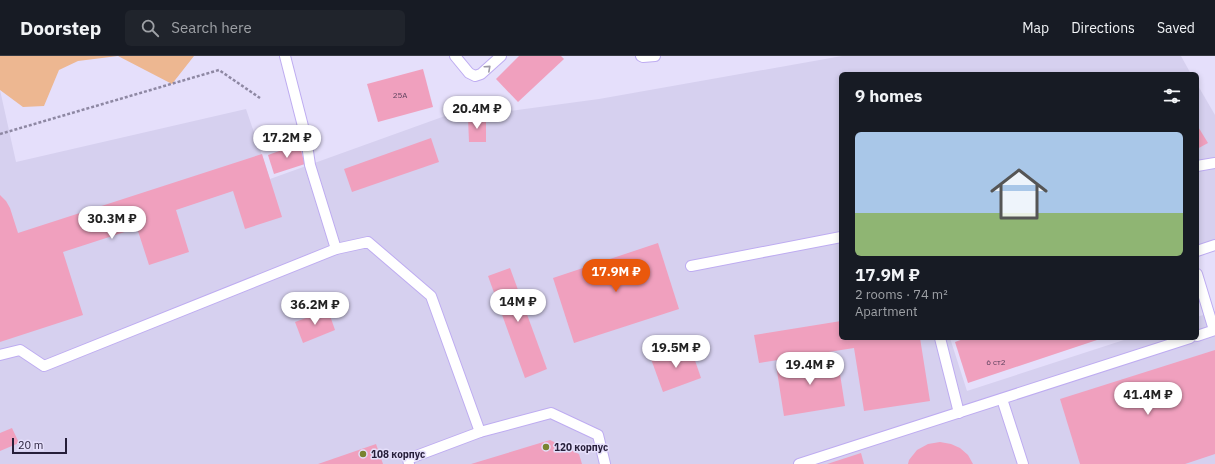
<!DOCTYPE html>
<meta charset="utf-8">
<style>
:root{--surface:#171b24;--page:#20242c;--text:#f1f3f6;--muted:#9ea1a6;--line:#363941;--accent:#ea580c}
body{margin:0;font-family:"IBM Plex Sans",sans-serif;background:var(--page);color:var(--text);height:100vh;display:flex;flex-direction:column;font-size:15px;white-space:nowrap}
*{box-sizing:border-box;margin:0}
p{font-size:13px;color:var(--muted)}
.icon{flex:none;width:22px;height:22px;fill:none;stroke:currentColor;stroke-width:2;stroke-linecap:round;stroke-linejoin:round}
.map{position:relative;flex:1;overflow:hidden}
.panel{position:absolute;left:839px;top:16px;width:360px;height:268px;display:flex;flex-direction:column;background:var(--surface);border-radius:6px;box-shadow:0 2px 6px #0003}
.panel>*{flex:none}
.scale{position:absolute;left:12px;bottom:10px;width:55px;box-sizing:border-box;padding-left:4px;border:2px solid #261e39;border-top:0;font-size:11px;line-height:14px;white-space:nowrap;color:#261e39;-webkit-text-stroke:3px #e5dffb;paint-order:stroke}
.price{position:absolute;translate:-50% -34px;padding:0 9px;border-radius:14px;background:#fff;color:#222;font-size:13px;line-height:26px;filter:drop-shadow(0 1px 2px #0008)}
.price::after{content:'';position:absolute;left:50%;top:24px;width:12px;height:9px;margin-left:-6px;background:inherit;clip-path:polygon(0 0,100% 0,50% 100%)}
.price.active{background:var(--accent);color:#fff}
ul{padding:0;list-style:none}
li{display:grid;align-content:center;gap:8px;height:212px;padding:0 16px}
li+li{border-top:1px solid var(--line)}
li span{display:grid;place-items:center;height:124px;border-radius:6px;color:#555}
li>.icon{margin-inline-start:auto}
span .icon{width:72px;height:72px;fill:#fffc;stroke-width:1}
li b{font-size:17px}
h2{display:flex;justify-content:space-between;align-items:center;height:48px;padding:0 16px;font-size:17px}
header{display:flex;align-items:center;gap:24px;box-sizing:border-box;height:56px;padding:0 20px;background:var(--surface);border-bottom:1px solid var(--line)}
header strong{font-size:19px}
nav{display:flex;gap:22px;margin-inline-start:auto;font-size:14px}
.search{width:280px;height:36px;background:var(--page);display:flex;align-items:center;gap:10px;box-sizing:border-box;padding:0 14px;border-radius:6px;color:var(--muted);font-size:15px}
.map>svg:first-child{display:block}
.built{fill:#d6d0ef}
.green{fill:#edb791}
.building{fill:#f0a0be}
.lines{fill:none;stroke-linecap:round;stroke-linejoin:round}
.lane-casing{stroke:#beacf1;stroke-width:12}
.path{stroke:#8e88a3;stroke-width:2.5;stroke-dasharray:3 2;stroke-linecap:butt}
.lane{stroke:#fff;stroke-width:10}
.oneway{stroke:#9d9aa6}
.poi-dot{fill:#798330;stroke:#e5dffb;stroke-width:1.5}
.labels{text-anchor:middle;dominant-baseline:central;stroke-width:3;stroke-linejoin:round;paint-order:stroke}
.number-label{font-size:8px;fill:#583e5a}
.poi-label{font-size:10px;font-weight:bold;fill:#261e39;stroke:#e5dffb;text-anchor:start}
</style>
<header>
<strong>Doorstep</strong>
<div class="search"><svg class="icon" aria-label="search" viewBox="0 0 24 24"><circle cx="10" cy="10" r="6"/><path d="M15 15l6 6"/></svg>Search here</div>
<nav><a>Map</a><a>Directions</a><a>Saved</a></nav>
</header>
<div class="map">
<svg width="1215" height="408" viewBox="0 0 1215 408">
<rect width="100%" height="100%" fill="#e5dffb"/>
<g class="built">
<polygon points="842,0 1181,0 1191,18 841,18 841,282 950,282 967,335 1130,282 1197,282 1197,261 1215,255 1215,408 0,408 0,34 16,106 246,53 270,123 445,60 456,58 487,58 599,43"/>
<polygon points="1197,28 1215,59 1215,184 1197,190"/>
</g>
<polygon class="green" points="0,0 194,0 172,28 118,0 78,5 59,14 44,50 23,51 0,34"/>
<g class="building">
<polygon points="519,0 561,0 564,3 518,46 496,23"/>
<polygon points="423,13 433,51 378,66 367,28"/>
<polygon points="468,62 486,62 486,86 469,86"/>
<polygon points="1197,69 1208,87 1197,93"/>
<polygon points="431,82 439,106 352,136 344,113"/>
<polygon points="299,88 305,108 274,118 268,99"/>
<polygon points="262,98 282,161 245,173 233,135 176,154 189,196 149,209 137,172 63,196 83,259 0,286 0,139 6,145 10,152 18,177"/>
<polygon points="658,187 679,253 574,287 553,222"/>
<polygon points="510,212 547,313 525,322 488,220"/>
<polygon points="328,254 335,274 303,287 295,266"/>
<polygon points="841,265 841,282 920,282 930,345 864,355 854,292 759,307 754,279"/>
<polygon points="966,282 1103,282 968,327 955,286"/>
<polygon points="690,290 701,322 663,336 651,303"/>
<polygon points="1215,294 1215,398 1185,408 1080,408 1060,343"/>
<polygon points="837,299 845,350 784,360 776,309"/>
<polygon points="12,372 19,387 0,395 0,377"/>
<polygon points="550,384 579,398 582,408 471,408"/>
<polygon points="940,386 951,388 960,392 968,399 973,408 908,408 909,404 917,394 928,388"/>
<polygon points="376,388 383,408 318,408"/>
<polygon points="861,397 864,408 827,408"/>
</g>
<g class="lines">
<defs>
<g id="lane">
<polyline points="285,0 306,82 310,109 336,193"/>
<polyline points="455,0 469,17 475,20 481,18 501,0"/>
<polyline points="641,0 643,1 655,0"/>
<polyline points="1197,110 1215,107"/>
<polyline points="1197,195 1215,189"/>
<polyline points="691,210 841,181"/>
<polyline points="1197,218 1214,274"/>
<polyline points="1197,280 1215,274"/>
<polyline points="940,282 959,357"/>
<polyline points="0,299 20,294 44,310 336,193 368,186 431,240 480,376 551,357 598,379 605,408"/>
<polyline points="1002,343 1023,408"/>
<polyline points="409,408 408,403 480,376"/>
<polyline points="799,408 1190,282"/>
</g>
</defs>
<use href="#lane" class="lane-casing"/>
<polyline class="path" points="0,78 219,14 260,42"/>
<use href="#lane" class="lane"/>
</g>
<defs><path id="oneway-chevron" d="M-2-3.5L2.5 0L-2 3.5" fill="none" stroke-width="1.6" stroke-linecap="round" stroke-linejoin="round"/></defs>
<use class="oneway" href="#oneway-chevron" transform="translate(488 12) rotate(-42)"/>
<g class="poi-dot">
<circle cx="546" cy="391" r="4"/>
<circle cx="363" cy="398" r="4"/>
</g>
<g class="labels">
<g class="number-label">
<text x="400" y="39">25А</text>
<text x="996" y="306">6 ст2</text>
</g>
<g class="poi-label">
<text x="554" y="391">120 корпус</text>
<text x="371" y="398">108 корпус</text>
</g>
</g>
</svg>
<div class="scale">20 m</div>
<b class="price" style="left:477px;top:74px">20.4M ₽</b>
<b class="price" style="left:287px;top:103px">17.2M ₽</b>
<b class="price" style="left:112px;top:184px">30.3M ₽</b>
<b class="price active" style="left:616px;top:237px">17.9M ₽</b>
<b class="price" style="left:518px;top:267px">14M ₽</b>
<b class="price" style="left:315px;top:270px">36.2M ₽</b>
<b class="price" style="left:676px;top:313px">19.5M ₽</b>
<b class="price" style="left:810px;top:330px">19.4M ₽</b>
<b class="price" style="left:1148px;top:360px">41.4M ₽</b>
<section class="panel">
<h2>9 homes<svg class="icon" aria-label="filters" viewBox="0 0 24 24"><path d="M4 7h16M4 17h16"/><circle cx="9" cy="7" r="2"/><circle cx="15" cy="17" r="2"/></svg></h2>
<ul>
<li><span style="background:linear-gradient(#a9c7e8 65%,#8fb573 0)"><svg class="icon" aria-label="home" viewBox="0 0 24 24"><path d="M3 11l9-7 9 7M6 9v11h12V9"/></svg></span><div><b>17.9M ₽</b><p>2 rooms · 74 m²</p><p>Apartment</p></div></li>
</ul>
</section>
</div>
